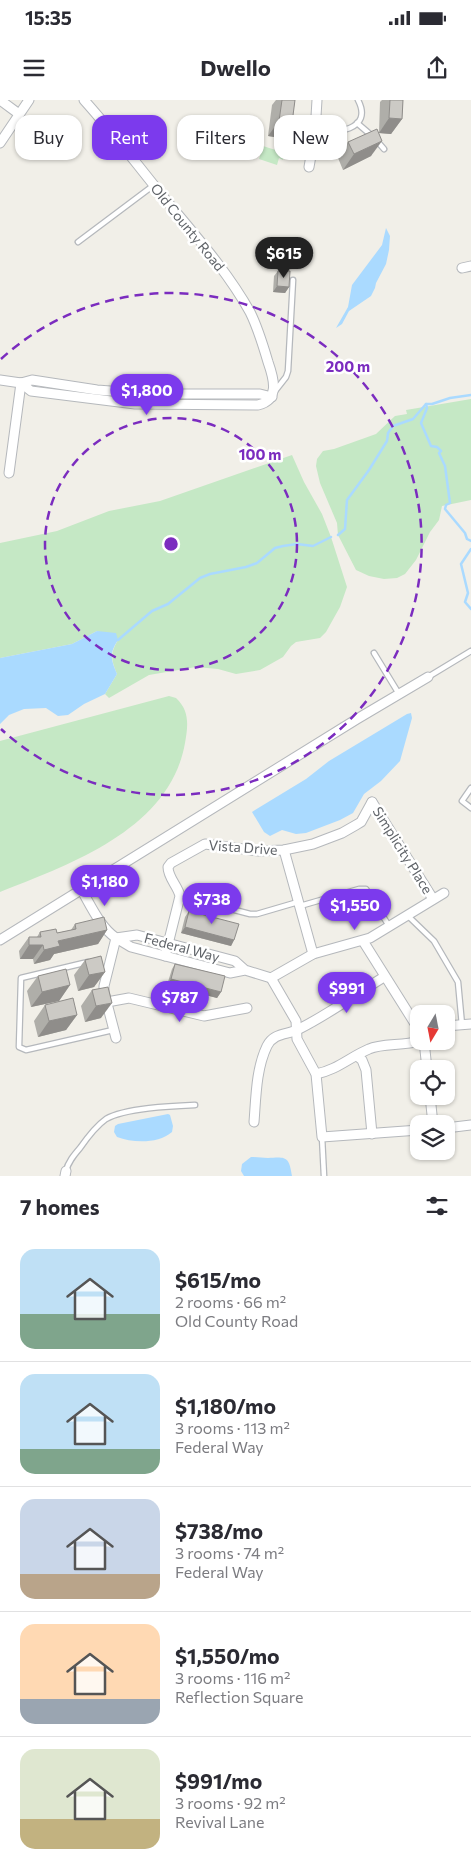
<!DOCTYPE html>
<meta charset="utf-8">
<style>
:root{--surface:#fff;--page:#f2f2f3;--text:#2b2b33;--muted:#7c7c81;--line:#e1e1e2;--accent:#7c3aed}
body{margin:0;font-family:Commissioner,sans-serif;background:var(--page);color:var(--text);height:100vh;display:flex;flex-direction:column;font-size:19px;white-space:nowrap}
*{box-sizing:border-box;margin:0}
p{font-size:16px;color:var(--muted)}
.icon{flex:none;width:28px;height:28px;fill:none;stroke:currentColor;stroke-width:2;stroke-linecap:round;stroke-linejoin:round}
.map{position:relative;height:1076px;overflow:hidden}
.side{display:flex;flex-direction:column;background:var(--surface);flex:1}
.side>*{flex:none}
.hud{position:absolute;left:15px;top:15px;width:441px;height:45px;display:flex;gap:10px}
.needle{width:32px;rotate:190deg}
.tools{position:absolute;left:410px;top:905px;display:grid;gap:10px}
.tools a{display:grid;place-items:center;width:45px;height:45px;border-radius:10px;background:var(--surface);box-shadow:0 1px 4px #0004;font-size:25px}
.price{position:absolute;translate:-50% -42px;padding:0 11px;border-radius:18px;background:var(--accent);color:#fff;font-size:16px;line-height:32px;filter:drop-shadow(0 1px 2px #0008)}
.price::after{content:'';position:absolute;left:50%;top:30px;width:15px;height:11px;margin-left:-8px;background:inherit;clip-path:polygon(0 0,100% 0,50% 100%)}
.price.active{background:#222;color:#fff}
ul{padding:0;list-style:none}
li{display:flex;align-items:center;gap:15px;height:125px;padding:0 20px}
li+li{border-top:1px solid var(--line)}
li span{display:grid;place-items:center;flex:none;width:140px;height:100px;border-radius:15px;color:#555}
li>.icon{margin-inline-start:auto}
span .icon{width:60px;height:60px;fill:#fffc;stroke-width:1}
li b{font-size:21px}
h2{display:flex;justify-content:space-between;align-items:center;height:60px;padding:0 20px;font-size:21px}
.chip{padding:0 18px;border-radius:15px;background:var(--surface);box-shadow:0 1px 4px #0004;font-size:18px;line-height:45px}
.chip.active{background:var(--accent);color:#fff}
.status{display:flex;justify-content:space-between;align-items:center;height:35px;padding:0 25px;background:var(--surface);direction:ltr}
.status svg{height:14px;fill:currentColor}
header{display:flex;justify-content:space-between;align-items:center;height:65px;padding:0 20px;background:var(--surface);font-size:22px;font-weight:700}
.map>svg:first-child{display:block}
.green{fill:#c5e8c5}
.water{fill:#aadaff}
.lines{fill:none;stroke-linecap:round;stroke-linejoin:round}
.stream{stroke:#aadaff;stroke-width:2.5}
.lane-casing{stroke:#b5b8bc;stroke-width:7}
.street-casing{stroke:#b5b8bc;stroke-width:11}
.lane{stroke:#fff;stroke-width:4.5}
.street{stroke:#fff;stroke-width:9}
.wall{fill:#afaea9}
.shaded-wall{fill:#8f8d8a}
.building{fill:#cccac5;stroke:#8f8d8a}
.ring{fill:none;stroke:#7b2cbf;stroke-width:2.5;stroke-dasharray:9 6}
.labels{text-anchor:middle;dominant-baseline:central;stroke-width:5;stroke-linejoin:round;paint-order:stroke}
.street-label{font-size:14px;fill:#5f6368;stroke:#fff}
.centre{fill:#7b2cbf;stroke:#fff;stroke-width:2.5}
.ring-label{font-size:15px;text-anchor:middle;font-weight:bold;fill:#7b2cbf;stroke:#fff;stroke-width:5;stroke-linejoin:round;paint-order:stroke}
</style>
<div class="status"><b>15:35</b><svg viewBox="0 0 49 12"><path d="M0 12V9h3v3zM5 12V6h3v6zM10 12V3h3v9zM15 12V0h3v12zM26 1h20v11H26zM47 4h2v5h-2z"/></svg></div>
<header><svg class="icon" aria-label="menu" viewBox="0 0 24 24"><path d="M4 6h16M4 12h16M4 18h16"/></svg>Dwello<svg class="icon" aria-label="share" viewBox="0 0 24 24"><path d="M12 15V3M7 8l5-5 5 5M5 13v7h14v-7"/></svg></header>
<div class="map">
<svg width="471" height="1076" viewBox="0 0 471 1076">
<rect width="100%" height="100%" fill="#f1efe8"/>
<g class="green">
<polygon points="263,46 285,53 283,60 279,58 277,65 259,59"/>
<polygon points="471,299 471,400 442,406 439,420 430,432 416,460 405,474 397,478 384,479 369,476 356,470 338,435 337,423 320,383 316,366 317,359 323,351 334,349 376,334 395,316 407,314 406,310"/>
<path d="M292,355L304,382L322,414L331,437L347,487L340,507L326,532L320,538L296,542L291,546L283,557L260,570L236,574L218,569L196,567L149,575L109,598L105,594L117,574C111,559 110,554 118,540L97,531L72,544L0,558V443L57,431L109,411L160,401Z"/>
<path d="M169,596L176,598C190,611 188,626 185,643C170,729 71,764 0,792V641Z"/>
</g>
<g class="water">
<polygon points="386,128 390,136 389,150 386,164 376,183 375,188 371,196 349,211 342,224 336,228 348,207 352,185 382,145"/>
<path d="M97,531L116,533L118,540C109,554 111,559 117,574L105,594L84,604L68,615L58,616L46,608L24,609L9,615L0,624V558L72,544Z"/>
<polygon points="411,613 412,618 400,661 381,681 364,694 353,713 340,720 306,733 296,734 282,730 270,736 264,732 252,712 255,710 306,679 329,661 407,614"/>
<path d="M168,1014L170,1015L173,1026L172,1032C158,1044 133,1043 117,1037L114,1032L115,1026L118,1024Z"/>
<path d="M251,1057C257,1057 262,1058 268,1058C286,1057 289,1056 292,1076H244L241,1071L242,1064Z"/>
</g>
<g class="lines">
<g class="stream">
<polyline points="426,304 427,308 421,323 431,346 437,347 441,351 439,353 445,366 450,403 446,405 445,409 465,433 467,439 471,441"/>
<polyline points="338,435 345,429 347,400 369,370 387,341 388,333 393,326 413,319 426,304 432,304 450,298 471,295"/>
<polyline points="471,449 461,464 468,493 465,502 471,509"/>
<polyline points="118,540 152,511 168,504 200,478 210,474 246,467 257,463 275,448 283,446 297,444 313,446 331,437"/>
</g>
<defs>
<g id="lane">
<polyline points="357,23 371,35"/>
<path d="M315,33C334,33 374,31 358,0"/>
<polyline points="377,41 384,49"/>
<polyline points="78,142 154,85"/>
<polyline points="275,291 286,277 288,271 293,180"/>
<polyline points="374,553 399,594"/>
<polyline points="428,577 471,551"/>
<polyline points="471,688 462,701 471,708"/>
<polyline points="181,796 250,814 257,814 298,802"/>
<polyline points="300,806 359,789 366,789 389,826"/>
<polyline points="407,815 434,841 458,882 462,925"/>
<polyline points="88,862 21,878 19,947 26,950 113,930"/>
<polyline points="322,1037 324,1076"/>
<path d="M66,1071C68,1062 74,1055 80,1048C87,1038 96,1026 106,1019C125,1008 172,1006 195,1005"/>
</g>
<g id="street">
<polyline points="0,0 19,14"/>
<polyline points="0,43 29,0"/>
<polyline points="309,67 315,33 317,0"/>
<polyline points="462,168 471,166"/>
<polyline points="0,280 21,283 32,280 97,290 150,294 260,294 272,297"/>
<path d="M21,283L31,291L135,304L258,305C280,300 274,279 268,262C263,245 258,228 250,212C226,169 192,132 161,94C135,62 111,30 84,0"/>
<polyline points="9,373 21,283"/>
<polyline points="372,702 433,799"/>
<polyline points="284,750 313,854"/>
<path d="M81,789C91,806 100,827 116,838L104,886V892L116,938"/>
<polyline points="0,840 357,619 428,577"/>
<polyline points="363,841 419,930"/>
<path d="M165,856L180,796C178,786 168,778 168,767L171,763L205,744L259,751L284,750L313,744L342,733L356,725L361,722L372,702"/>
<polyline points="245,870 230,873 131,847 116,838 137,835 235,861 245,870 271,878"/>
<polyline points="271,878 296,921 297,939 316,974 322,1037 419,1030"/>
<polyline points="271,878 313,854 370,838 444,793"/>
<polyline points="107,902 129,898 204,916 247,908"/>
<polyline points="446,926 471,924"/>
<polyline points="424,941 427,969"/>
<polyline points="357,956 362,960 366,970 372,1034"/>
<path d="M316,974C337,970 350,957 369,949C382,943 403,946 419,941"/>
<polyline points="430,996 433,1024"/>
<path d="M254,1022C256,997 256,969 267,946C274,932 288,935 299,929C329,914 356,894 384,877"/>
<polyline points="446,1028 471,1025"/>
<polyline points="65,1076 66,1071"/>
</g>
</defs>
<use href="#lane" class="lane-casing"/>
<use href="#street" class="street-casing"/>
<use href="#lane" class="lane"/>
<use href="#street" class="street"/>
</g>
<g class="wall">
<polygon points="276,0 295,0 292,23 281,38 268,36 272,5"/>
<polygon points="382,0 403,0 402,19 391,34 379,33 371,56 343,70 338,58 348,42 379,33 380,2"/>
<polygon points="278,171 289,187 285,193 273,192 274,176"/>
<polygon points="189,811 234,840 231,846 181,833 185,817"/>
<polygon points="75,824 107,830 98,844 54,854 50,860 34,864 33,859 20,859 19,851 29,837 37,837 40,832 57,833 71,830"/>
<polygon points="85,860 105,872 94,887 78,891 74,875"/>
<polygon points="175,864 221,892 217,898 167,885 172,869"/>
<polygon points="38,876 70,885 59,901 31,907 27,891"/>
<polygon points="92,890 101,918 85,922 81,906"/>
<polygon points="45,905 77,915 66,930 38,937 34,921"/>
</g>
<g class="shaded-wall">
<polygon points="389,18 402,19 391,34 379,33"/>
<polygon points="279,21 292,23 281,38 268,36"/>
<polygon points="382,41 371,56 343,70 354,54"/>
<polygon points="277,186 289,187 285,193 273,192"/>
<polygon points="185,827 234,840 231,846 181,833"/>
<polygon points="107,830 98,844 54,854 50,860 34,864 44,850 58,841"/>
<polygon points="29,845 43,845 33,859 20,859"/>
<polygon points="105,872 94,887 78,891 89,875"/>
<polygon points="171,879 221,892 217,898 167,885"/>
<polygon points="70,885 59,901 31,907 42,892"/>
<polygon points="112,903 101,918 85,922 96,906"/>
<polygon points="77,915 66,930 38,937 49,921"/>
</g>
<g class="building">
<polygon points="282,0 295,0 292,23 279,21"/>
<polygon points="390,0 403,0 402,19 389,18"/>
<polygon points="377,29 382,41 354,54 348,42"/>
<polygon points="278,171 290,171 289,187 277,186"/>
<polygon points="189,811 239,824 234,840 185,827"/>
<polygon points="104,817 107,830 58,841 60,846 44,850 43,845 29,845 29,837 41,837 40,832 56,829 57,833 76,829 75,824"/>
<polygon points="101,856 105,872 89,875 85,860"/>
<polygon points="175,864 225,876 221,892 171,879"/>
<polygon points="66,869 70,885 42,892 38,876"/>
<polygon points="108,887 112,903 96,906 92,890"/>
<polygon points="73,898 77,915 49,921 45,905"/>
</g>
<g class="ring">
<circle cx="171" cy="444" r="126"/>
<path d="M1 259A251 251 0 1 1 1 629"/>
</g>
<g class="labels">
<g class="street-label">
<text transform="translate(188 127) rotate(51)">Old County Road</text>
<text transform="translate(243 747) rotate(4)">Vista Drive</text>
<text transform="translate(403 750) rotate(58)">Simplicity Place</text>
<text transform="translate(182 847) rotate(15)">Federal Way</text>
</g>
</g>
<circle cx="171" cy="444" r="8" class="centre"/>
<g class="ring-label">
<text x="348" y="272">200 m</text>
<text x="260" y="360">100 m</text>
</g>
</svg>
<div class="tools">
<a><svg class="needle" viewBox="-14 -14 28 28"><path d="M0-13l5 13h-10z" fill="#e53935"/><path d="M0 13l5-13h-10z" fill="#7c7c81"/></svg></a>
<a><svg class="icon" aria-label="locate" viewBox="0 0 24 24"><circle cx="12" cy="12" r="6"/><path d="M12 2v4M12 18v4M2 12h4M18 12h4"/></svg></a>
<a><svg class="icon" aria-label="layers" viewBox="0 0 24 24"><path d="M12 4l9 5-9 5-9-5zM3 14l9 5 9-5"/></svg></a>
</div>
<b class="price active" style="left:284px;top:179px">$615</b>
<b class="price" style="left:147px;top:316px">$1,800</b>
<b class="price" style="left:105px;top:807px">$1,180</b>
<b class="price" style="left:212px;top:825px">$738</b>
<b class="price" style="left:355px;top:831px">$1,550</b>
<b class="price" style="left:347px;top:914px">$991</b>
<b class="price" style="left:180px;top:923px">$787</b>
<div class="hud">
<a class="chip">Buy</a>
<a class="chip active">Rent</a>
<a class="chip">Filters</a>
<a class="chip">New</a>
</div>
</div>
<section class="side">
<h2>7 homes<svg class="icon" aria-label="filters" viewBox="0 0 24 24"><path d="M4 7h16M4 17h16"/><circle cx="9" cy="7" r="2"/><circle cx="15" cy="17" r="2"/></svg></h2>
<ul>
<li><span style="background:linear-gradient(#bfe0f5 65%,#7fa58c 0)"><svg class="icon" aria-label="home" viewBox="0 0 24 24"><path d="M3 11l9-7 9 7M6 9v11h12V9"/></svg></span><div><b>$615/mo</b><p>2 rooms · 66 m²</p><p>Old County Road</p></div></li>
<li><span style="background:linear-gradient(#bfe0f5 75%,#7fa58c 0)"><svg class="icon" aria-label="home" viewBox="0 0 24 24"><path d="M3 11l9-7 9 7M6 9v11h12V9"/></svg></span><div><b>$1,180/mo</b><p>3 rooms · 113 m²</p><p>Federal Way</p></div></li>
<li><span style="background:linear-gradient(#c9d6e8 75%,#b9a48a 0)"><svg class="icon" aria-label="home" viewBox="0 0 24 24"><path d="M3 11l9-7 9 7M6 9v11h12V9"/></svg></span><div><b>$738/mo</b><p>3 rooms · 74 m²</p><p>Federal Way</p></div></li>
<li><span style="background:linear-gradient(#ffd9b3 75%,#9aa5b1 0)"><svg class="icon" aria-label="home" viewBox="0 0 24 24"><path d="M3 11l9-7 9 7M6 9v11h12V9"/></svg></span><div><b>$1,550/mo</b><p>3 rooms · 116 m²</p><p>Reflection Square</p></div></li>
<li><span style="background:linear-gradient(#dfe7d0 70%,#c2b280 0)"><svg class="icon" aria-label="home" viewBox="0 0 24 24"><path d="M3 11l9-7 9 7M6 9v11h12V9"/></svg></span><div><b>$991/mo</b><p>3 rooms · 92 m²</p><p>Revival Lane</p></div></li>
</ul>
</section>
